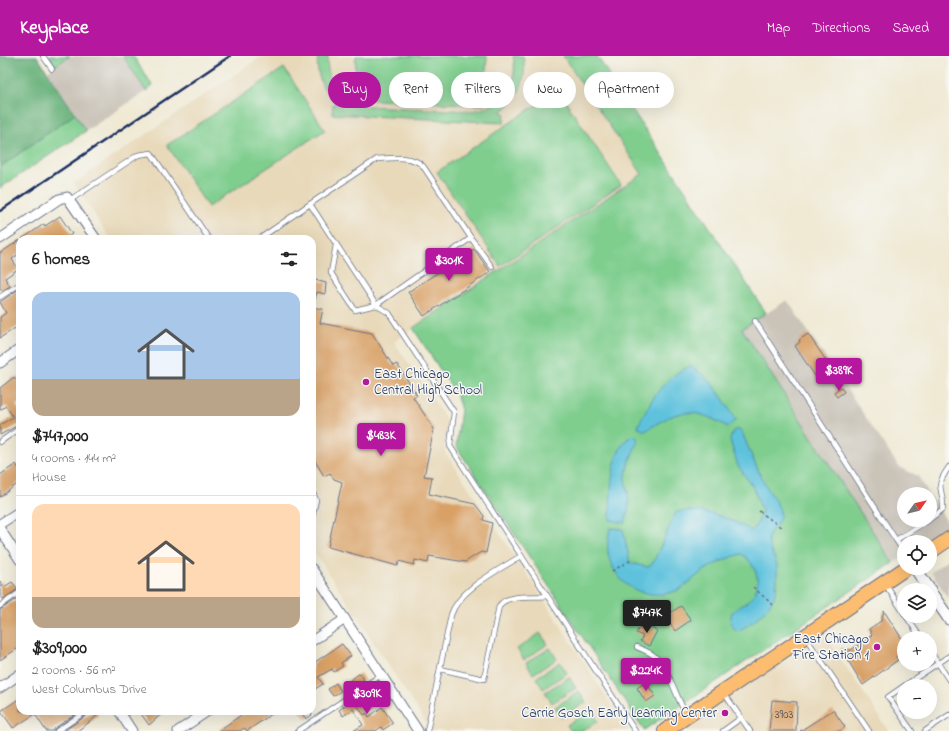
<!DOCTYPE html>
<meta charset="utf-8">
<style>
:root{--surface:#fff;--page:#f2f2f2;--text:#222;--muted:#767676;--line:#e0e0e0;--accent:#b5179e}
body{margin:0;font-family:"Indie Flower",sans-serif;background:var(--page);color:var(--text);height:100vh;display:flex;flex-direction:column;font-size:15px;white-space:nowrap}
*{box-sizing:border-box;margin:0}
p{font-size:13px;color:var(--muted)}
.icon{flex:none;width:22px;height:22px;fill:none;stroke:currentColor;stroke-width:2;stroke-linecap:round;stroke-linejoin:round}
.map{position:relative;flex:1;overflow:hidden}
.sheet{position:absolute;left:16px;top:179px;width:300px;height:480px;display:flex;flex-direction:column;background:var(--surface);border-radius:12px;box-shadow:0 4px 16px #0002}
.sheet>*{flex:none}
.guide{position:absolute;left:328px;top:16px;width:380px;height:36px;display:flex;gap:8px}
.needle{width:26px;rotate:56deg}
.fabs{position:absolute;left:897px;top:431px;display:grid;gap:8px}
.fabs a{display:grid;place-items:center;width:40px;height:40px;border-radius:50%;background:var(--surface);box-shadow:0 4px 16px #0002;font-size:20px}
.price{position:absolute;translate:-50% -34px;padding:0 9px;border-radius:4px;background:var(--accent);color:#fff;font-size:13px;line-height:26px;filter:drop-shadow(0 1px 2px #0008)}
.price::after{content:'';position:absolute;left:50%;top:24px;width:12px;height:9px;margin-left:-6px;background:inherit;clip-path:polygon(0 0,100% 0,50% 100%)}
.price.active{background:#222;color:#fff}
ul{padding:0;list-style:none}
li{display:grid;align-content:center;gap:8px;height:212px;padding:0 16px}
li+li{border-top:1px solid var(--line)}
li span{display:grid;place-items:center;height:124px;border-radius:12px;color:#555}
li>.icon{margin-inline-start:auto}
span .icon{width:72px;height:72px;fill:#fffc;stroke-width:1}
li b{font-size:17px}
h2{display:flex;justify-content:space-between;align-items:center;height:48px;padding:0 16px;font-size:17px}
.pill{padding:0 14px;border-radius:18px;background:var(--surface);box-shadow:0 4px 16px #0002;font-size:14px;line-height:36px}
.pill.active{background:var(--accent);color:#fff}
header{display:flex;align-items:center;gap:24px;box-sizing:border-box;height:56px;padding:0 20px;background:var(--accent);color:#fff}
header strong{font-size:19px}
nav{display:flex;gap:22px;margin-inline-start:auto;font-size:14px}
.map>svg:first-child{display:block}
.built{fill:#e8d9ba}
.industrial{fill:#c9c3b8}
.green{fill:#7fce8e;stroke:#4d7e76}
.forest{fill:#67b179;stroke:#41706c}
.water{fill:#5fc2dd;stroke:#3d789e}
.building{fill:#d9a166}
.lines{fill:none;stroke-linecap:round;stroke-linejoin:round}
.service-casing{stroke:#667088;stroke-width:6}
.minor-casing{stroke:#667088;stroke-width:11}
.tertiary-casing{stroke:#667088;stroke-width:13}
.primary-casing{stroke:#667088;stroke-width:16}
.path{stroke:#667088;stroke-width:1.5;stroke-dasharray:3 3;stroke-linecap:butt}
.service{stroke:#fff;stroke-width:4.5}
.minor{stroke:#fff;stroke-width:9}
.tertiary{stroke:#fff;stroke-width:11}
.primary{stroke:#fcbd6f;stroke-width:14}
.rail{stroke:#1b2f5e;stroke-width:2.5}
.poi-dot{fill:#b5179e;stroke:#f6f6f2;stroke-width:1.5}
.labels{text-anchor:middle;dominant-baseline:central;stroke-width:3;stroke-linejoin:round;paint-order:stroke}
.number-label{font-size:12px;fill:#4a4c60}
.poi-label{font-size:14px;fill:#1b2f5e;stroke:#f6f6f2;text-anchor:end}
</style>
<header>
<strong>Keyplace</strong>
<nav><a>Map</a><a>Directions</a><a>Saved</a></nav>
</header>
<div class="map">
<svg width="949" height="675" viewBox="0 0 949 675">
<rect width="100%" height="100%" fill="#f6f6f2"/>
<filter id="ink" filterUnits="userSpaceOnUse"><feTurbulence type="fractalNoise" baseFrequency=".025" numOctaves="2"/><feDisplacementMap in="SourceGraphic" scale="8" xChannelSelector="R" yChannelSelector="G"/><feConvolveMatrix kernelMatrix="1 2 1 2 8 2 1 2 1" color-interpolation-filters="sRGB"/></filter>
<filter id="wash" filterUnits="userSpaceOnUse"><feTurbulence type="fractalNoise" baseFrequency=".012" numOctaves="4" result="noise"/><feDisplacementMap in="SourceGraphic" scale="16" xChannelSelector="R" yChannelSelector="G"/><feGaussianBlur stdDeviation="0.9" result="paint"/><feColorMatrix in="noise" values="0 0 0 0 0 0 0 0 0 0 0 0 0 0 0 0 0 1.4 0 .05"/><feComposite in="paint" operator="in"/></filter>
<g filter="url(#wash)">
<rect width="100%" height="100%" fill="#f0ead5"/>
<g class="built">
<polygon points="262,0 563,0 642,118 394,286 448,366 445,396 556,562 628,675 431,675 312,492 312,183 110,183 74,127"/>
<polygon points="825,579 889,675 679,675 732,639"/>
</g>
<g class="industrial">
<polygon points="70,0 123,0 146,35 86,75 47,16"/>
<polygon points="787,244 899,411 918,420 929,438 904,438 904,464 930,464 930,439 949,469 926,486 904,486 904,500 893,507 742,273"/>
<polygon points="949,503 949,544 931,516"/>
</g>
<g class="green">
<polygon points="49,0 70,0 55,10"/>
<polygon points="123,0 133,0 153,30 146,35"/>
<path d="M318,0H328C324,26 343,46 368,50L469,55C499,53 520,30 513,0H523C528,23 519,42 501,56L505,57L504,67L332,58L333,48H336C323,35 315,18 318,0Z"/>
<polygon points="356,0 487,0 484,49 354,43"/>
<polygon points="563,0 597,0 766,257 742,273 893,507 644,674 456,390 461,354 456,338 413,272 642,118"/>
<polygon points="284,12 325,74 208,151 167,89"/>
<polygon points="558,34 621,129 500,210 437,116"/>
<polygon points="75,58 86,75 0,132 0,111"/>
<polygon points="540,577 548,588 524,604 517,593"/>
<polygon points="550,592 557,603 533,618 526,607"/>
<polygon points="560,606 567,617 543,633 536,622"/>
<polygon points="569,621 576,632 552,647 545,636"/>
<polygon points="579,635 586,646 562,662 555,651"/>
<polygon points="591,653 598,665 582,675 571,675 567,669"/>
</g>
<polygon class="forest" points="0,0 37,0 75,58 0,111"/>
<g class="water">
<path d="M690,310C711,322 724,343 736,364L728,371C692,351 680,352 645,375L638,371C648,347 665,320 690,310Z"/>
<path d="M737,373L742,376C749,394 757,414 767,431C772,440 777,445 780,455C783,468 767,474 768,485C769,494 776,502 777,511C777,517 777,529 776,535C772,552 751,570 736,575L730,566L732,556C739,551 749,546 754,538C763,525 753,504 741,498C728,502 716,507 705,514C696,520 686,530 678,534C659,543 632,538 619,521C606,503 606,494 610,472L623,473L630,507L648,511L653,507L676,456C702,451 729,462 752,475L758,466L762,455L753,431L738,410L730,384L733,375Z"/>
<path d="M635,379L638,384L628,409L625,425L628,434L629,450L625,467L610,464C610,443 610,385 635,379Z"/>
</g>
<g id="blocks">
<g class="building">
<polygon points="60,160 72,178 65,183 22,183 44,168 45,170"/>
<polygon points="20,184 20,197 12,203 18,213 5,222 10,230 2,235 0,232 0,197"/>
<polygon points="474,193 490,216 424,260 408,236"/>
<polygon points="312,223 326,227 325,238 317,236 314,248 312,248"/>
<polygon points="20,232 20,269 0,282 0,261 6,257 0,246"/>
<polygon points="312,251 323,253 320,267 372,277 393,310 397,308 417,339 413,341 434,373 424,420 432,421 429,438 475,448 484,460 483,464 492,467 486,497 481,496 465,506 429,500 428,507 415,504 414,509 399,505 398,510 328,491 342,426 334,423 330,417 324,420 312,400"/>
<polygon points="808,278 834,316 819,326 795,290 800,286 799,284"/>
<polygon points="20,320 20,347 16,349 20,355 20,368 0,379 0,369 13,361 6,350 0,354 0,332 14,321 15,323"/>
<polygon points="841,331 844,336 837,341 834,336"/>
<polygon points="16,408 20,415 20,426 0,441 0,419"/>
<polygon points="0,525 4,531 12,526 18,533 3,543 0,539"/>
<polygon points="20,541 20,550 17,552 20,557 20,591 0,604 0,554"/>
<polygon points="681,550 691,564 675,575 665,560"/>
<polygon points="884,555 904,586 901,588 896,601 898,604 863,629 841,593 851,594 872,579 869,573 881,565"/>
<polygon points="642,567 657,575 649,590 640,585 643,580 636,577"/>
<polygon points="342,588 351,600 341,607 343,610 334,616 332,613 318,621 323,628 312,635 312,608"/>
<polygon points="360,617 364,624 360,626 361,628 347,638 342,630"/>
<polygon points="646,626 655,640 646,646 637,632"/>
<polygon points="336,627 341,635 333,640 328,633"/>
<polygon points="365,634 370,640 357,649 364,659 367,657 369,661 382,651 393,667 383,674 381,671 376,675 353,675 363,669 353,653 343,660 339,654"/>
<polygon points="20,642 20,655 74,655 76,658 55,672 53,675 46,675 35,658 13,672 1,655"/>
<polygon points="772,644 797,646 796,675 769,675"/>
<polygon points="833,654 845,671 840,675 800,675"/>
<polygon points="93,655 96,655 98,659 91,665 77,675 64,675"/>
<polygon points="139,655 165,655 149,669"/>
<polygon points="247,655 276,655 247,675 245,672 239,675 218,675"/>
<polygon points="300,655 310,655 312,659 306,663"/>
</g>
</g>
</g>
<g filter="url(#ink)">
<use href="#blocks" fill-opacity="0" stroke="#667088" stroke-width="1"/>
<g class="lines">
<defs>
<g id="service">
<polyline points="43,0 52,13"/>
<polyline points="70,144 138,99 151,97 209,183"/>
<path d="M310,148L377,103C390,102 413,99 423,110L471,182L376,249L355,254L331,217L336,189"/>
<polyline points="471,182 492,211"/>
<polyline points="259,183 310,148 376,249 389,257 454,356 450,390 635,675"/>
<polyline points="0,241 20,228"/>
<polyline points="755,265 896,484"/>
<polyline points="0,386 20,372"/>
<polyline points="312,434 316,444 312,462"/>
<path d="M930,463L943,453C944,430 933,434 949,411"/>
<polyline points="904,496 896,484 929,464"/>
<polyline points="885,528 904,557"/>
<polyline points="0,550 20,536"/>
<polyline points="906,560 921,582"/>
<polyline points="806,582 869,675"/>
<path d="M637,591C643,594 650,596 654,600C671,616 675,639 686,658"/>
<polyline points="930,595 949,624"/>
<path d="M440,613L484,623L499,550C508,537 533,542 547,540"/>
<polyline points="904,630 888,641 912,675"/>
<polyline points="904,630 949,600"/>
<polyline points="724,637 750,675"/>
<polyline points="57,675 87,655"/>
<polyline points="298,675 381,619"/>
<path d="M427,675L451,559C459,533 499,514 521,500"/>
<polyline points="723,675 741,662"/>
<polyline points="925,675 949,659"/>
</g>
<g id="minor">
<polyline points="0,183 59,143 67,141 96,183"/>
<polyline points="0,307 20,293"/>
<polyline points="0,468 20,455"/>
<polyline points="0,473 20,504"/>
<polyline points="312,513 418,675"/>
<polyline points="312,585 345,563"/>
<polyline points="0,632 20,618"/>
<polyline points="119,655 132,675"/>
<polyline points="178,675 208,655"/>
</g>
<g id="tertiary">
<polyline points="915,512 930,534"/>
<polyline points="930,535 949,563"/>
</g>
<g id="primary">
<polyline points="930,496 949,483"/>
<polyline points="665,675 906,512"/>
</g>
</defs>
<use href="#service" class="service-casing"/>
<use href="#minor" class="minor-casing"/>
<use href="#tertiary" class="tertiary-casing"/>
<use href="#primary" class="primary-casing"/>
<g class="path">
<polyline points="759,455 782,472"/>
<polyline points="612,515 633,503"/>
<polyline points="753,531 773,549"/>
</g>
<use href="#service" class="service"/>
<use href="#minor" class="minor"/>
<use href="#tertiary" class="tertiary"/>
<use href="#primary" class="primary"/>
<polyline class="rail" points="0,155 230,0"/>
</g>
</g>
<g class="poi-dot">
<circle cx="366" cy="326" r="4"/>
<circle cx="877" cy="591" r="4"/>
<circle cx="725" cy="657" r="4"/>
</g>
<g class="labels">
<g class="number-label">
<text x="784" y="659">3903</text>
</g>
<g class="poi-label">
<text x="374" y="318" text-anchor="start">East Chicago<tspan x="374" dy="16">Central High School</tspan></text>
<text x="869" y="583">East Chicago<tspan x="869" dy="16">Fire Station 1</tspan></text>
<text x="717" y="657">Carrie Gosch Early Learning Center</text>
</g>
</g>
</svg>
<div class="fabs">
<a><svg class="needle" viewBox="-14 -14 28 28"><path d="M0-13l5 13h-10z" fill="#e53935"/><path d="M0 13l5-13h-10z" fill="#767676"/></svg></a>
<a><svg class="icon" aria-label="locate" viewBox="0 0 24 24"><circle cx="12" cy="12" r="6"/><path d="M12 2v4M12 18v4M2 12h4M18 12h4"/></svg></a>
<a><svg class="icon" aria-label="layers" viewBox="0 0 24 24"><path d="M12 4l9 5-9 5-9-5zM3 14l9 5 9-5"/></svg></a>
<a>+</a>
<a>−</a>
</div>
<b class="price" style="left:449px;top:226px">$301K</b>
<b class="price" style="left:839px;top:336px">$389K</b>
<b class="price" style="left:381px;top:401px">$483K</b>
<b class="price active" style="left:647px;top:578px">$747K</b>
<b class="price" style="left:646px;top:636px">$224K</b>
<b class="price" style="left:367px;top:659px">$309K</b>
<div class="guide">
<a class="pill active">Buy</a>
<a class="pill">Rent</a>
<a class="pill">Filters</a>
<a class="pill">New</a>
<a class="pill">Apartment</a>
</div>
<section class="sheet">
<h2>6 homes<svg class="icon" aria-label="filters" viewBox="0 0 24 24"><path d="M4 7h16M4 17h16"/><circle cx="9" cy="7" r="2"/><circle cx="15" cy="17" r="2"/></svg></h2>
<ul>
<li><span style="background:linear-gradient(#a9c7e8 70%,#b9a48a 0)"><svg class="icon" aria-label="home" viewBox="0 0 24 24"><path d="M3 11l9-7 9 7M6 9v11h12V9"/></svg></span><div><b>$747,000</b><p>4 rooms · 144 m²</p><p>House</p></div></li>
<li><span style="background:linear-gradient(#ffd9b3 75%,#b9a48a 0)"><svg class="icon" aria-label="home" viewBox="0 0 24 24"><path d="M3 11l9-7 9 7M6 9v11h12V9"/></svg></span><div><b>$309,000</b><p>2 rooms · 56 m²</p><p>West Columbus Drive</p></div></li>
</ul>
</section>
</div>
